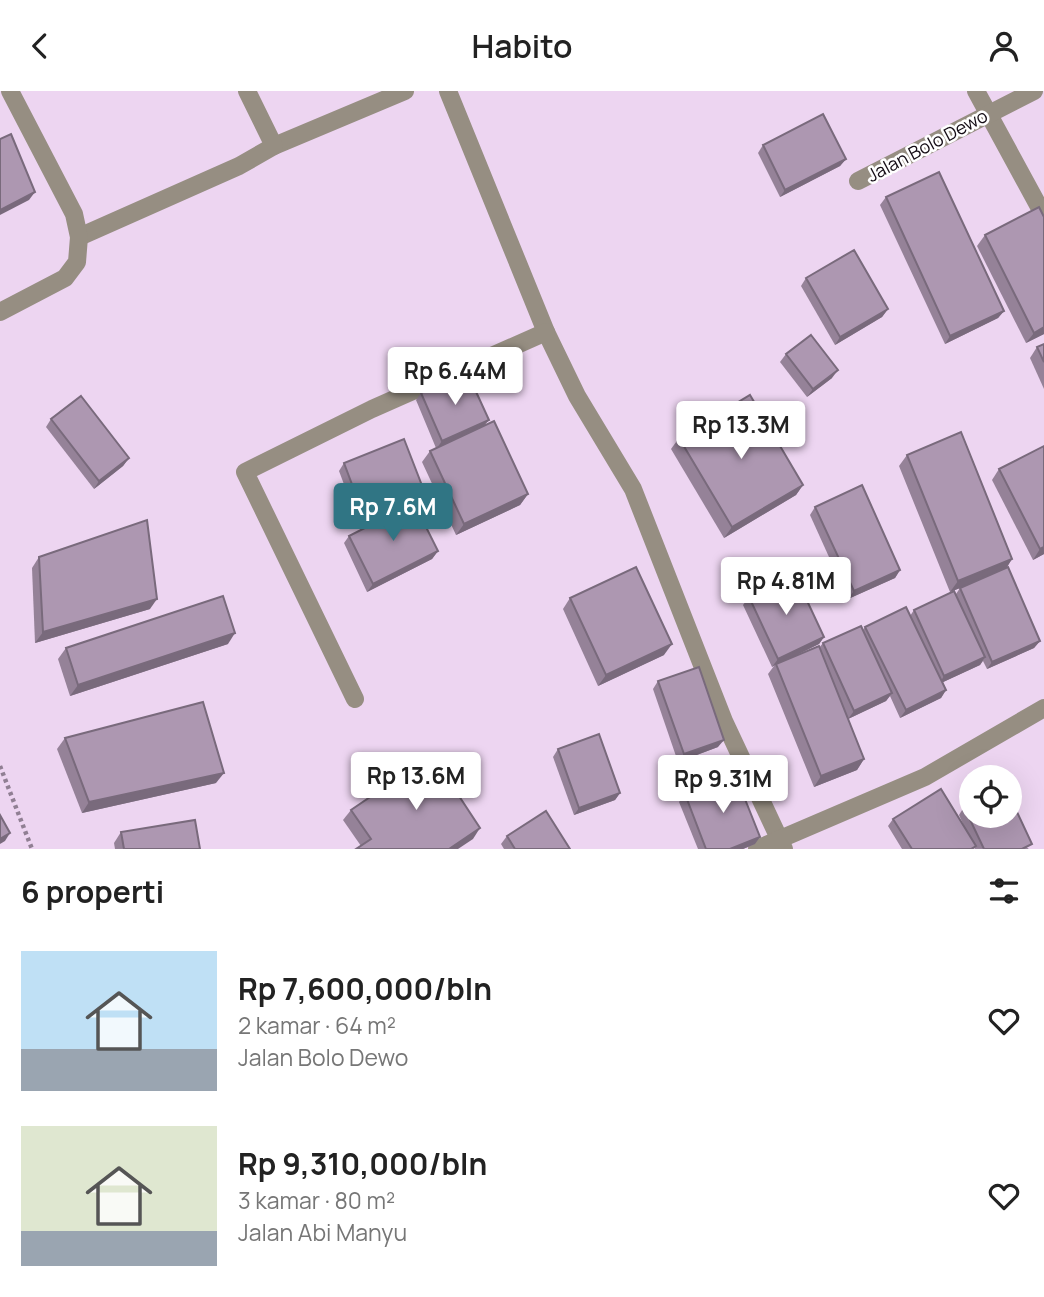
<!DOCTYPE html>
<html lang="id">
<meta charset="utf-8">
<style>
:root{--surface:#fff;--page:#f2f2f2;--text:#222;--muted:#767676;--accent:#307584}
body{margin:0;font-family:Manrope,sans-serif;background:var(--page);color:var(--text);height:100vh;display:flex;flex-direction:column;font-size:26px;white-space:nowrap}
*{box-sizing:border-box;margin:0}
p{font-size:23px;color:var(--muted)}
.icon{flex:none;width:38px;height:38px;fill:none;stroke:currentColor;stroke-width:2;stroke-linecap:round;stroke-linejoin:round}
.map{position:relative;height:758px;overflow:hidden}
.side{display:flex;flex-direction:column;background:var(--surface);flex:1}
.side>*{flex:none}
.controls{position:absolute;left:959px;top:674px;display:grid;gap:14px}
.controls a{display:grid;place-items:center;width:63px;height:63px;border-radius:50%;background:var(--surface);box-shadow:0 7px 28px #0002;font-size:35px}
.price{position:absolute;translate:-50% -60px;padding:0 16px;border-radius:7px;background:#fff;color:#222;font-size:23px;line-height:46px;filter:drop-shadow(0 2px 4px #0008)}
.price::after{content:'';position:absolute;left:50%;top:42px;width:21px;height:16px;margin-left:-10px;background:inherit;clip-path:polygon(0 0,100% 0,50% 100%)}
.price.selected{background:var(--accent);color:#fff}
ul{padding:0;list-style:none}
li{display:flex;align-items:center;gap:21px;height:175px;padding:0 21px}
li span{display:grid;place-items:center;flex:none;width:196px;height:140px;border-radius:0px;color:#555}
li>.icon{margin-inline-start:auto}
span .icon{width:84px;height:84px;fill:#fffc;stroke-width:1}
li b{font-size:30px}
h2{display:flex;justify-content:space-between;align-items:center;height:84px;padding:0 21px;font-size:30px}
header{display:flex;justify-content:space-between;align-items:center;height:91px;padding:0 21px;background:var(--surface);font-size:32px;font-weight:600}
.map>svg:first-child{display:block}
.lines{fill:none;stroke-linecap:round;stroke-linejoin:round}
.path{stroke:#907f93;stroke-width:4.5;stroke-dasharray:3.5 3.5;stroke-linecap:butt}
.minor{stroke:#968e82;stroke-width:18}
.wall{fill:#958298}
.shaded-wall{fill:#796a7c}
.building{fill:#ad97b1;stroke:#796a7c;stroke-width:2}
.labels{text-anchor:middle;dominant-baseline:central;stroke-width:5;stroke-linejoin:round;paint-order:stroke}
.street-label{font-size:18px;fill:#130b14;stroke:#fff}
</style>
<header><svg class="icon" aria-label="back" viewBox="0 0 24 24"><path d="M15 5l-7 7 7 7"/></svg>Habito<svg class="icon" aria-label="person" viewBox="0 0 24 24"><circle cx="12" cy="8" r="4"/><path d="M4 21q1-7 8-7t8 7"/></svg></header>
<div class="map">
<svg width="1044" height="758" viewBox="0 0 1044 758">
<rect width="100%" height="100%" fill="#edd5f1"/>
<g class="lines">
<polyline class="path" points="0,675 32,758"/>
<g class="minor">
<polyline points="448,0 546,241 577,305 633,398 724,630 784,758"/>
<polyline points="976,0 1044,125"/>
<polyline points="274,55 405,0"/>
<polyline points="858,90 1034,0"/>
<polyline points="79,146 239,75 274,55 247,0"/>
<polyline points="0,221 65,187 77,171 79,146 74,123 10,0"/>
<polyline points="355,608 245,381 372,318 546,241"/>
<polyline points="757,758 925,686 1044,617"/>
</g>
</g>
<g class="wall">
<polygon points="763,54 846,68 840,75 780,106 758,62"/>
<polygon points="886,106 1004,220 998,227 945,253 880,114"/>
<polygon points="1044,126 1044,243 1026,252 977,155 985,144"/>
<polygon points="806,187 888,218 882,226 835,254 801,195"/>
<polygon points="1044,253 1044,298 1030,267 1037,256"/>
<polygon points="786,263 832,287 807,306 780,271"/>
<polygon points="421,302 485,334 528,403 520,414 456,444 422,371 430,360 436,357 416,309"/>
<polygon points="51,328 129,367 123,375 94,398 46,336"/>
<polygon points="679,347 803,394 796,404 724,447 671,358"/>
<polygon points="1044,355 1044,463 1033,469 992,389 999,378"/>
<polygon points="907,364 1012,468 1007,476 1040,550 1034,557 987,578 983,570 980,574 943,591 946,599 941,607 900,627 890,605 886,610 848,628 864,668 857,679 814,696 768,583 774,575 772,576 743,514 749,506 824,546 819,553 797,564 819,557 823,552 863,539 865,536 910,525 914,519 956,503 960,497 950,501 899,375"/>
<polygon points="344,372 420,412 415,414 438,460 432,468 367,501 344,452 349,445 391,424 360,436 339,380"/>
<polygon points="815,416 900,479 895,487 848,508 810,424"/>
<polygon points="39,466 150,518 35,552 32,477"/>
<polygon points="570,507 664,564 598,595 563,518"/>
<polygon points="228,553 70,605 58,568 66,557"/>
<polygon points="658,590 718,656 678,671 653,598"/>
<polygon points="65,647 216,692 82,722 57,658"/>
<polygon points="558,658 620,702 615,709 574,724 553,666"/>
<polygon points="685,703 755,753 743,758 698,758 679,711"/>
<polygon points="964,716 1029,758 975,758 975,757 974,758 902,758 888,735 893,728 966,739 959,724"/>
<polygon points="351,719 473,748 361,755 343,729"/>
<polygon points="121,741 200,758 115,758 114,752"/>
<polygon points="507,745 570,758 504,758 501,753"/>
</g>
<g class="shaded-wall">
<polygon points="846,68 840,75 780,106 785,99"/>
<polygon points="35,101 29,109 0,124 0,119"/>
<polygon points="888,218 882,226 835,254 840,246"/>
<polygon points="1004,220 998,227 945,253 950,245"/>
<polygon points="1044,236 1044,243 1026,252 1034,242"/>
<polygon points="838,279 832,287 807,306 813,298"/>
<polygon points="489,329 483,336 437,357 442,350"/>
<polygon points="129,367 123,375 94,398 99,390"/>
<polygon points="803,394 796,404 724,447 732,436"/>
<polygon points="528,403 520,414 456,444 464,433"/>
<polygon points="426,405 420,412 360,436 365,428"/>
<polygon points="1044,456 1044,463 1033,469 1040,458"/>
<polygon points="438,460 432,468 367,501 373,493"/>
<polygon points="1012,468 1005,479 950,501 958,490"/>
<polygon points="900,479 895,487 848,508 854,500"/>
<polygon points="157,508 150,518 35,552 43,541"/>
<polygon points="235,542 228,553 70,605 78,594"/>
<polygon points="824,546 819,553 776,574 776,573 772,576 778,568"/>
<polygon points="1040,550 1034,557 987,578 992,571"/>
<polygon points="672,553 664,564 598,595 606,584"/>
<polygon points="985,566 980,574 939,593 944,585"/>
<polygon points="946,599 941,607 900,627 906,619"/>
<polygon points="892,602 886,610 848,628 854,620"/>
<polygon points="724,649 718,656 678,671 684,663"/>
<polygon points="864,668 857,679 814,696 821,685"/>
<polygon points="224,682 216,692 82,722 89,711"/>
<polygon points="620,702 615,709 574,724 579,717"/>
<polygon points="480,737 473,748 458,758 449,758"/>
<polygon points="10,742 5,750 0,753 0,748"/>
<polygon points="760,746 755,753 743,758 730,758"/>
</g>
<g class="building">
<polygon points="823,23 846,68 785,99 763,54"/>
<polygon points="11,43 35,101 0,119 0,48"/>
<polygon points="939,81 1004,220 950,245 886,106"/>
<polygon points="1039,116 1044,126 1044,236 1034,242 985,144"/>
<polygon points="854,159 888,218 840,246 806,187"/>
<polygon points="811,244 838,279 813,298 786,263"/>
<polygon points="1044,253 1044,271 1037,256"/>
<polygon points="467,281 489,329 442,350 421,302"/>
<polygon points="750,304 803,394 732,436 679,347"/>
<polygon points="81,305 129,367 99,390 51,328"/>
<polygon points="494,330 528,403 464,433 430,360"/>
<polygon points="961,341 1012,468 958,490 907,364"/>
<polygon points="404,348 426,405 365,428 344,372"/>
<polygon points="1044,355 1044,456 1040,458 999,378"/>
<polygon points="862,394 900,479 854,500 815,416"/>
<polygon points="414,412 438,460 373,493 349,445"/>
<polygon points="147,429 157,508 43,541 39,466"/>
<polygon points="636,476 672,553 606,584 570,507"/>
<polygon points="1008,476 1040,550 992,571 960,497"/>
<polygon points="795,484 824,546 778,568 749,506"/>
<polygon points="954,500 985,566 944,585 914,519"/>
<polygon points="223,505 235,542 78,594 66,557"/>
<polygon points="906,516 946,599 906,619 865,536"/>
<polygon points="861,535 892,602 854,620 823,552"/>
<polygon points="819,555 864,668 821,685 776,573"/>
<polygon points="699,576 724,649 684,663 658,590"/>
<polygon points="203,611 224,682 89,711 65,647"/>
<polygon points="599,643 620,702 579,717 558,658"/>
<polygon points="432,664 480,737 449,758 356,758 371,748 351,719"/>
<polygon points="735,683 760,746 730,758 706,758 685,703"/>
<polygon points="941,698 976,755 971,758 912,758 893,728"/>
<polygon points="1010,706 1032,753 1022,758 984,758 964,716 971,712 971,724 1010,724"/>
<polygon points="546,720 570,758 515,758 507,745"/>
<polygon points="0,724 10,742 0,748"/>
<polygon points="195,729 200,758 124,758 121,741"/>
</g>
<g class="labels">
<g class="street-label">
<text transform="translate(927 54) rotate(-28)">Jalan Bolo Dewo</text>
</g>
</g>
</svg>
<div class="controls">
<a><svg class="icon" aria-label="locate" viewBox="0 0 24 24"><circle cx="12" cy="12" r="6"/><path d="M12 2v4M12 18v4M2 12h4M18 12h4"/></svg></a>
</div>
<b class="price" style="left:455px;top:316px">Rp 6.44M</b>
<b class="price" style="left:741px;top:370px">Rp 13.3M</b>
<b class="price selected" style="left:393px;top:452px">Rp 7.6M</b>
<b class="price" style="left:786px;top:526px">Rp 4.81M</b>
<b class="price" style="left:416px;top:721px">Rp 13.6M</b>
<b class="price" style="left:723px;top:724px">Rp 9.31M</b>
</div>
<section class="side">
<h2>6 properti<svg class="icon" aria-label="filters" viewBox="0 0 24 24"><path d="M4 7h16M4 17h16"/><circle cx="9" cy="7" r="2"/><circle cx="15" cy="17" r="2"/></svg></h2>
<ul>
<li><span style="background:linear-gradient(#bfe0f5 70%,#9aa5b1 0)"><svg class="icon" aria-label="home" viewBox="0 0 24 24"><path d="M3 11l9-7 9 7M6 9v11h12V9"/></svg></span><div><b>Rp 7,600,000/bln</b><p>2 kamar · 64 m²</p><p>Jalan Bolo Dewo</p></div><svg class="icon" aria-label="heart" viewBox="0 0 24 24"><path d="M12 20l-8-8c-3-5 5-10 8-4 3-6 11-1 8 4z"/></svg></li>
<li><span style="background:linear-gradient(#dfe7d0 75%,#9aa5b1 0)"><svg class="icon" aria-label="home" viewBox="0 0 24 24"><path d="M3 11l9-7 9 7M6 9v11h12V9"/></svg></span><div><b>Rp 9,310,000/bln</b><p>3 kamar · 80 m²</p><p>Jalan Abi Manyu</p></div><svg class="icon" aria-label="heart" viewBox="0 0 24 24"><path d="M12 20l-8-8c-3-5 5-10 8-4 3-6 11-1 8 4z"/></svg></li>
</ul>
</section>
